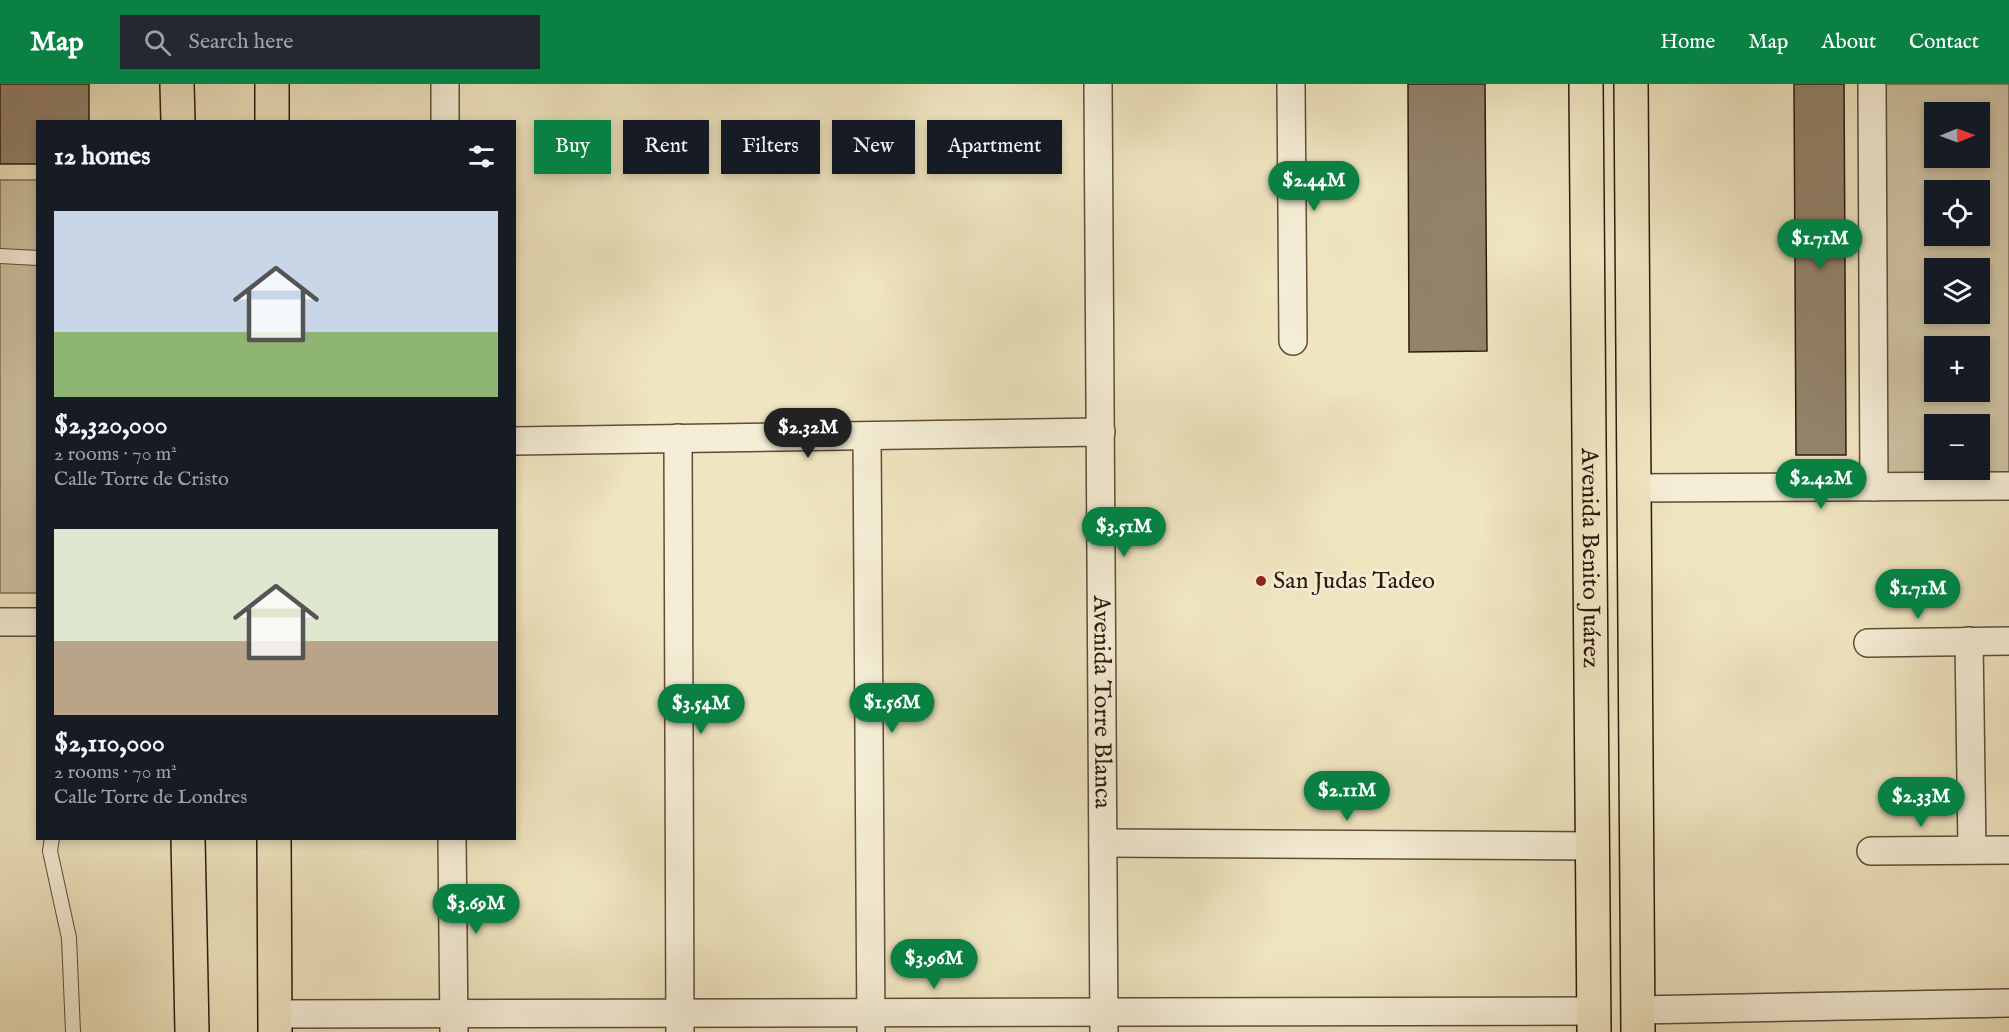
<!DOCTYPE html>
<meta charset="utf-8">
<style>
:root{--surface:#171b24;--page:#242831;--text:#f1f3f6;--muted:#9ea1a6;--accent:#0b8043}
body{margin:0;font-family:"IM FELL English",serif;background:var(--page);color:var(--text);height:100vh;display:flex;flex-direction:column;font-size:22px;white-space:nowrap}
*{box-sizing:border-box;margin:0}
p{font-size:20px;color:var(--muted)}
.icon{flex:none;width:33px;height:33px;fill:none;stroke:currentColor;stroke-width:2;stroke-linecap:round;stroke-linejoin:round}
.map{position:relative;flex:1;overflow:hidden}
.details{position:absolute;left:36px;top:36px;width:480px;height:720px;display:flex;flex-direction:column;background:var(--surface);border-radius:0px;box-shadow:0 3px 9px #0003}
.details>*{flex:none}
.banner{position:absolute;left:534px;top:36px;width:570px;height:54px;display:flex;gap:12px}
.needle{width:39px;rotate:89deg}
.controls{position:absolute;left:1924px;top:18px;display:grid;gap:12px}
.controls a{display:grid;place-items:center;width:66px;height:66px;border-radius:0px;background:var(--surface);box-shadow:0 3px 9px #0003;font-size:30px}
.price{position:absolute;translate:-50% -51px;padding:0 14px;border-radius:21px;background:var(--accent);color:#fff;font-size:20px;line-height:39px;filter:drop-shadow(0 2px 3px #0008)}
.price::after{content:'';position:absolute;left:50%;top:36px;width:18px;height:14px;margin-left:-9px;background:inherit;clip-path:polygon(0 0,100% 0,50% 100%)}
.price.on{background:#222;color:#fff}
ul{padding:0;list-style:none}
li{display:grid;align-content:center;gap:12px;height:318px;padding:0 18px}
li span{display:grid;place-items:center;height:186px;border-radius:0px;color:#555}
li>.icon{margin-inline-start:auto}
span .icon{width:108px;height:108px;fill:#fffc;stroke-width:1}
li b{font-size:26px}
h2{display:flex;justify-content:space-between;align-items:center;height:72px;padding:0 18px;font-size:26px}
.tag{padding:0 21px;border-radius:0px;background:var(--surface);box-shadow:0 3px 9px #0003;font-size:21px;line-height:54px}
.tag.on{background:var(--accent);color:#fff}
header{display:flex;align-items:center;gap:36px;box-sizing:border-box;height:84px;padding:0 30px;background:var(--accent);color:#fff}
header strong{font-size:28px}
nav{display:flex;gap:33px;margin-inline-start:auto;font-size:21px}
.search{width:420px;height:54px;background:var(--page);display:flex;align-items:center;gap:15px;box-sizing:border-box;padding:0 21px;border-radius:0px;color:var(--muted);font-size:22px}
.map>svg:first-child{display:block}
.green{fill:#cec2a2;stroke:#7e6e58;stroke-width:1.5;fill-rule:evenodd}
.building{fill:#93836b;stroke:#2f190f;stroke-width:1.5}
.lines{fill:none;stroke-linecap:round;stroke-linejoin:round}
.service-casing{stroke:#5f4c3b;stroke-width:16}
.minor-casing{stroke:#5f4c3b;stroke-width:30}
.primary-casing{stroke:#2f190f;stroke-width:36}
.service{stroke:#f5eed6;stroke-width:14}
.minor{stroke:#f5eed6;stroke-width:27}
.primary{stroke:#efe5c0;stroke-width:33}
.poi-dot{fill:#8f2418;stroke:#f5eed6;stroke-width:2}
.labels{text-anchor:middle;dominant-baseline:central;stroke-width:5;stroke-linejoin:round;paint-order:stroke}
.street-label{font-size:24px;fill:#2f190f;stroke:#f5eed6}
.poi-label{font-size:24px;fill:#2f190f;stroke:#f5eed6;text-anchor:start}
</style>
<header>
<strong>Map</strong>
<div class="search"><svg class="icon" aria-label="search" viewBox="0 0 24 24"><circle cx="10" cy="10" r="6"/><path d="M15 15l6 6"/></svg>Search here</div>
<nav><a>Home</a><a>Map</a><a>About</a><a>Contact</a></nav>
</header>
<div class="map">
<svg width="2009" height="948" viewBox="0 0 2009 948">
<rect width="100%" height="100%" fill="#efe5c0"/>
<filter id="stains"><feTurbulence type="fractalNoise" baseFrequency=".00333" numOctaves="4"/><feColorMatrix values="0 0 0 0 .2 0 0 0 0 .09 0 0 0 0 .02 0 0 0 .5 -.17"/></filter>
<radialGradient id="worn" r=".72"><stop offset=".6" stop-color="#630" stop-opacity="0"/><stop offset="1" stop-color="#630" stop-opacity=".3"/></radialGradient>
<g class="green">
<path d="M1884,0H2009V391H1885ZM1935,28H1980V74H1935ZM1935,106H1980V152H1935ZM1935,184H1980V230H1935ZM1935,262H1980V308H1935ZM1935,340H1980V386H1935Z"/>
<rect x="0" y="96" width="37" height="413"/>
</g>
<g class="building">
<polygon points="0,0 89,0 89,38 38,38 38,80 0,80"/>
<polygon points="1408,0 1485,0 1487,267 1409,268"/>
<polygon points="1794,0 1844,0 1846,371 1796,371"/>
</g>
<g class="lines">
<defs>
<g id="service">
<polyline points="0,172 38,174"/>
<polyline points="52,754 50,767 69,854 73,948"/>
</g>
<g id="minor">
<polyline points="445,0 445,38"/>
<path id="s1" d="M1098,0L1104,948"/>
<polyline points="1291,0 1293,257"/>
<polyline points="1872,0 1874,403"/>
<polyline points="867,352 871,948"/>
<polyline points="678,354 680,948"/>
<polyline points="514,357 1101,348"/>
<polyline points="1633,404 2009,402"/>
<polyline points="0,538 38,538"/>
<polyline points="1969,557 1972,766"/>
<polyline points="1868,559 2009,557"/>
<polyline points="452,754 454,947"/>
<polyline points="1103,759 1591,762"/>
<polyline points="1871,767 2009,766"/>
<polyline points="1638,926 2009,919"/>
<polyline points="275,930 1594,927"/>
</g>
<g id="primary">
<polyline points="177,0 178,38"/>
<polyline points="272,0 272,38"/>
<path id="s2" d="M1586,0L1594,948"/>
<polyline points="1631,0 1638,948"/>
<polyline points="188,754 192,948"/>
<polyline points="274,754 275,948"/>
</g>
</defs>
<use href="#service" class="service-casing"/>
<use href="#minor" class="minor-casing"/>
<use href="#primary" class="primary-casing"/>
<use href="#service" class="service"/>
<use href="#minor" class="minor"/>
<use href="#primary" class="primary"/>
</g>
<circle class="poi-dot" cx="1261" cy="497" r="6"/>
<g class="labels">
<g class="street-label">
<text stroke="none"><textPath href="#s2" startOffset="474">Avenida Benito Juárez</textPath></text>
<text stroke="none"><textPath href="#s1" startOffset="618">Avenida Torre Blanca</textPath></text>
</g>
<g class="poi-label">
<text x="1273" y="497">San Judas Tadeo</text>
</g>
</g>
<rect width="100%" height="100%" filter="url(#stains)"/>
<rect width="100%" height="100%" fill="url(#worn)"/>
</svg>
<div class="controls">
<a><svg class="needle" viewBox="-14 -14 28 28"><path d="M0-13l5 13h-10z" fill="#e53935"/><path d="M0 13l5-13h-10z" fill="#9ea1a6"/></svg></a>
<a><svg class="icon" aria-label="locate" viewBox="0 0 24 24"><circle cx="12" cy="12" r="6"/><path d="M12 2v4M12 18v4M2 12h4M18 12h4"/></svg></a>
<a><svg class="icon" aria-label="layers" viewBox="0 0 24 24"><path d="M12 4l9 5-9 5-9-5zM3 14l9 5 9-5"/></svg></a>
<a>+</a>
<a>−</a>
</div>
<b class="price" style="left:1314px;top:128px">$2.44M</b>
<b class="price" style="left:1820px;top:186px">$1.71M</b>
<b class="price on" style="left:808px;top:375px">$2.32M</b>
<b class="price" style="left:1821px;top:426px">$2.42M</b>
<b class="price" style="left:1124px;top:474px">$3.51M</b>
<b class="price" style="left:1918px;top:536px">$1.71M</b>
<b class="price" style="left:892px;top:650px">$1.56M</b>
<b class="price" style="left:701px;top:651px">$3.54M</b>
<b class="price" style="left:1347px;top:738px">$2.11M</b>
<b class="price" style="left:1921px;top:744px">$2.33M</b>
<b class="price" style="left:476px;top:851px">$3.69M</b>
<b class="price" style="left:934px;top:906px">$3.96M</b>
<div class="banner">
<a class="tag on">Buy</a>
<a class="tag">Rent</a>
<a class="tag">Filters</a>
<a class="tag">New</a>
<a class="tag">Apartment</a>
</div>
<section class="details">
<h2>12 homes<svg class="icon" aria-label="filters" viewBox="0 0 24 24"><path d="M4 7h16M4 17h16"/><circle cx="9" cy="7" r="2"/><circle cx="15" cy="17" r="2"/></svg></h2>
<ul>
<li><span style="background:linear-gradient(#c9d6e8 65%,#8fb573 0)"><svg class="icon" aria-label="home" viewBox="0 0 24 24"><path d="M3 11l9-7 9 7M6 9v11h12V9"/></svg></span><div><b>$2,320,000</b><p>2 rooms · 70 m²</p><p>Calle Torre de Cristo</p></div></li>
<li><span style="background:linear-gradient(#dfe7d0 60%,#b9a48a 0)"><svg class="icon" aria-label="home" viewBox="0 0 24 24"><path d="M3 11l9-7 9 7M6 9v11h12V9"/></svg></span><div><b>$2,110,000</b><p>2 rooms · 70 m²</p><p>Calle Torre de Londres</p></div></li>
</ul>
</section>
</div>
